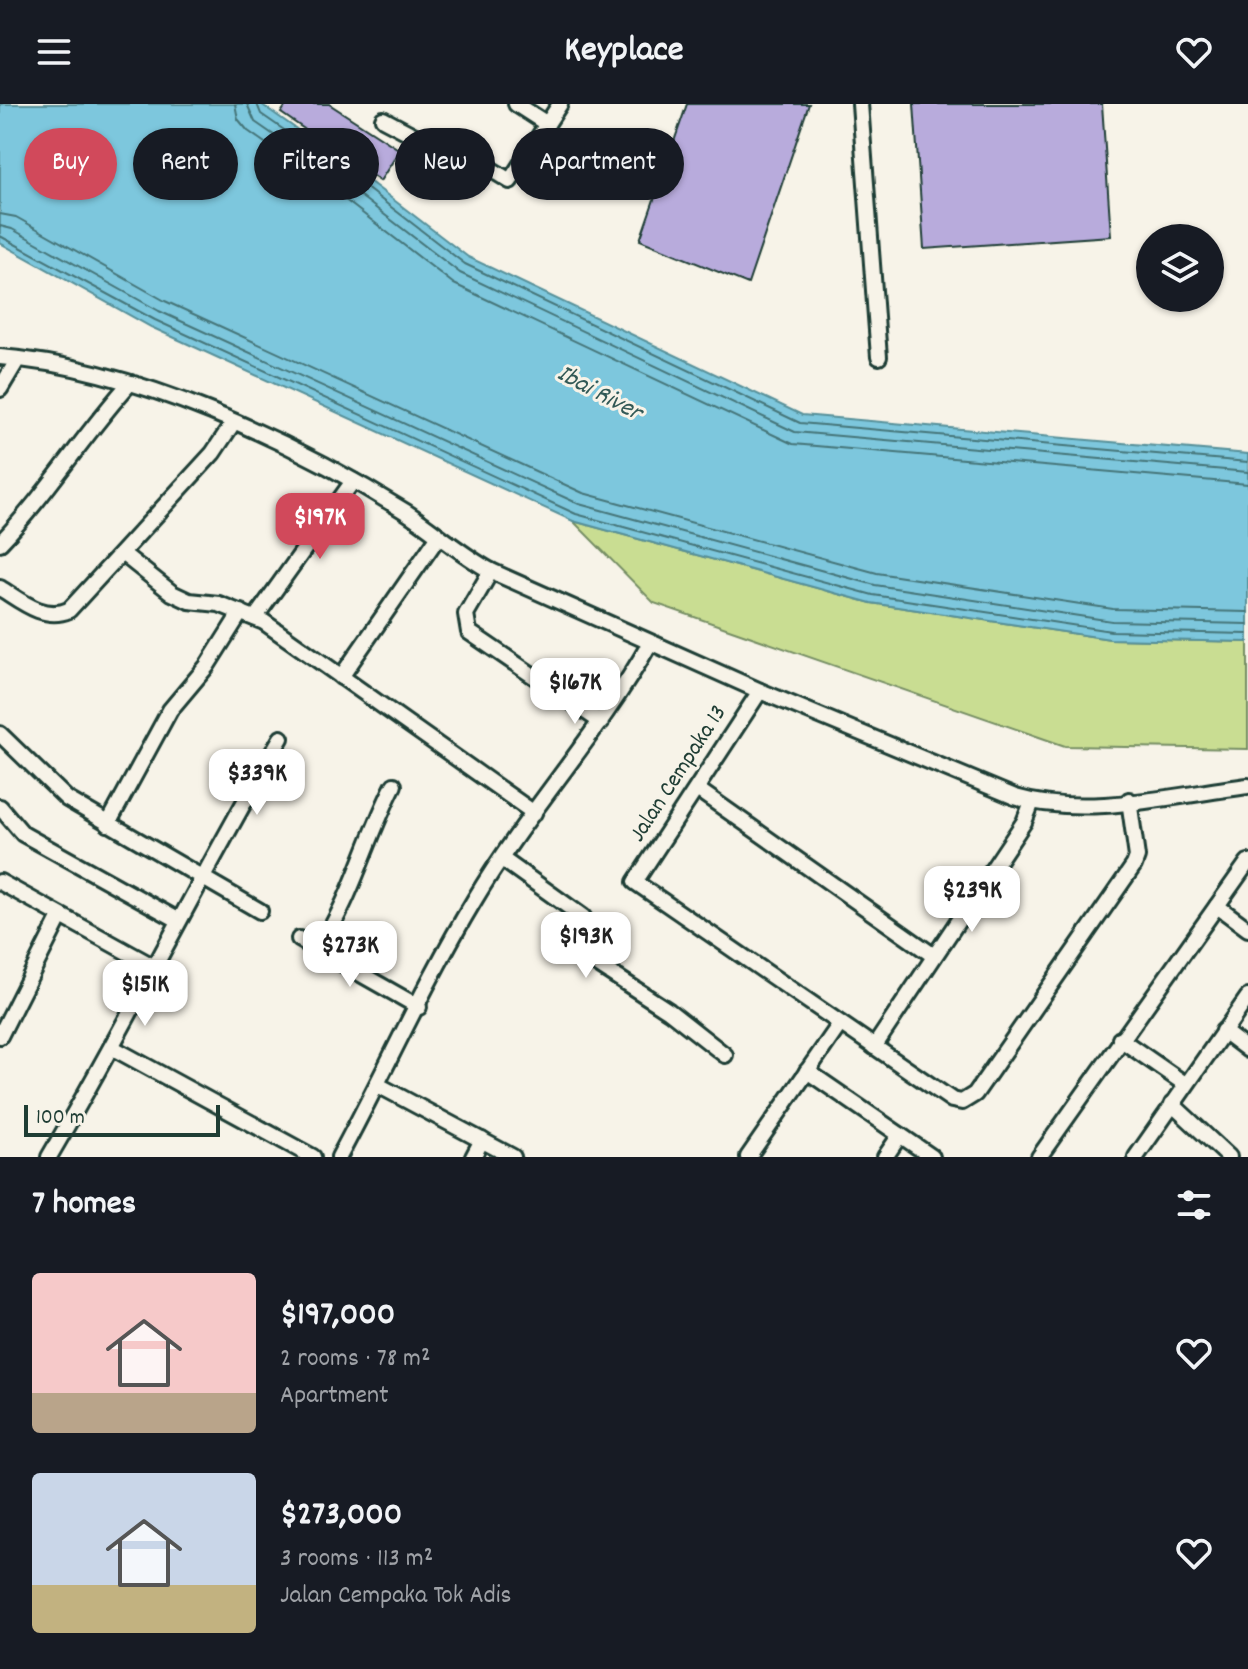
<!DOCTYPE html>
<meta charset="utf-8">
<style>
:root{--surface:#171b24;--page:#20242c;--text:#f1f3f6;--muted:#9ea1a6;--accent:#d1495b}
body{margin:0;font-family:Dekko,sans-serif;background:var(--page);color:var(--text);height:100vh;display:flex;flex-direction:column;font-size:30px;white-space:nowrap}
*{box-sizing:border-box;margin:0}
p{font-size:26px;color:var(--muted)}
.icon{flex:none;width:44px;height:44px;fill:none;stroke:currentColor;stroke-width:2;stroke-linecap:round;stroke-linejoin:round}
.map{position:relative;height:1053px;overflow:hidden}
.drawer{display:flex;flex-direction:column;background:var(--surface);flex:1}
.drawer>*{flex:none}
.hud{position:absolute;left:24px;top:24px;width:800px;height:72px;display:flex;gap:16px}
.controls{position:absolute;left:1136px;top:120px;display:grid;gap:16px}
.controls a{display:grid;place-items:center;width:88px;height:88px;border-radius:50%;background:var(--surface);box-shadow:0 2px 6px #0004;font-size:40px}
.scale{position:absolute;left:24px;bottom:20px;width:196px;box-sizing:border-box;padding-left:8px;border:4px solid #1f3d34;border-top:0;font-size:22px;line-height:28px;white-space:nowrap;color:#1f3d34;-webkit-text-stroke:6px #f7f3e8;paint-order:stroke}
.price{position:absolute;translate:-50% -68px;padding:0 18px;border-radius:16px;background:#fff;color:#222;font-size:26px;line-height:52px;filter:drop-shadow(0 2px 4px #0008)}
.price::after{content:'';position:absolute;left:50%;top:48px;width:24px;height:18px;margin-left:-12px;background:inherit;clip-path:polygon(0 0,100% 0,50% 100%)}
.price.active{background:var(--accent);color:#fff}
ul{padding:0;list-style:none}
li{display:flex;align-items:center;gap:24px;height:200px;padding:0 32px}
li span{display:grid;place-items:center;flex:none;width:224px;height:160px;border-radius:8px;color:#555}
li>.icon{margin-inline-start:auto}
span .icon{width:96px;height:96px;fill:#fffc;stroke-width:1}
li b{font-size:34px}
h2{display:flex;justify-content:space-between;align-items:center;height:96px;padding:0 32px;font-size:34px}
.pill{padding:0 28px;border-radius:36px;background:var(--surface);box-shadow:0 2px 6px #0004;font-size:28px;line-height:72px}
.pill.active{background:var(--accent);color:#fff}
header{display:flex;justify-content:space-between;align-items:center;height:104px;padding:0 32px;background:var(--surface);font-size:36px;font-weight:800}
.map>svg:first-child{display:block}
.green{fill:#c9dd92;stroke:#748d63;stroke-width:2}
.water{fill:#7dc7dd;stroke:#579099;stroke-width:2}
.lines{fill:none;stroke-linecap:round;stroke-linejoin:round}
.shore{stroke:#457478;stroke-width:2}
.building{fill:#b8abdc;stroke:#1f3d34;stroke-width:2}
.minor-casing{stroke:#1f3d34;stroke-width:20}
.minor{stroke:#f7f3e8;stroke-width:14}
.labels{text-anchor:middle;dominant-baseline:central;stroke-width:6;stroke-linejoin:round;paint-order:stroke}
.street-label{font-size:24px;fill:#1f3d34;stroke:#f7f3e8}
.water-label{font-size:26px;font-style:italic;fill:#325956;stroke:#f7f3e8}
</style>
<header><svg class="icon" aria-label="menu" viewBox="0 0 24 24"><path d="M4 6h16M4 12h16M4 18h16"/></svg>Keyplace<svg class="icon" aria-label="heart" viewBox="0 0 24 24"><path d="M12 20l-8-8c-3-5 5-10 8-4 3-6 11-1 8 4z"/></svg></header>
<div class="map">
<svg width="1248" height="1053" viewBox="0 0 1248 1053">
<rect width="100%" height="100%" fill="#f7f3e8"/>
<filter id="ink" filterUnits="userSpaceOnUse"><feTurbulence type="fractalNoise" baseFrequency=".0125" numOctaves="2"/><feDisplacementMap in="SourceGraphic" scale="16" xChannelSelector="R" yChannelSelector="G"/><feConvolveMatrix kernelMatrix="1 2 1 2 8 2 1 2 1" color-interpolation-filters="sRGB"/></filter>
<g filter="url(#ink)">
<polygon class="green" points="573,417 871,499 1110,535 1248,538 1248,645 1065,642 654,499"/>
<polygon class="water" points="0,0 261,0 356,67 468,153 802,311 1248,350 1248,538 1110,535 871,499 573,417 151,223 0,139"/>
<g class="lines">
<g class="shore">
<polyline points="235,0 238,15 248,27 339,91 454,180 793,340 1248,380"/>
<polyline points="247,0 255,18 346,81 460,169 795,328 1248,368"/>
<polyline points="257,0 261,10 352,73 465,160 800,319 1248,358"/>
<polyline points="0,110 16,113 165,197 583,389 877,469 1113,505 1248,508"/>
<polyline points="0,122 12,125 159,207 579,400 875,481 1112,517 1248,520"/>
<polyline points="0,132 155,216 576,410 873,491 1111,527 1248,530"/>
</g>
</g>
<g class="building">
<polygon points="287,0 329,0 400,46 380,77 281,9"/>
<polygon points="687,0 809,0 748,180 640,136"/>
<polygon points="914,0 1102,0 1111,132 924,145"/>
</g>
<g class="lines">
<defs>
<g id="minor">
<polyline points="516,0 547,20"/>
<polyline points="860,0 879,253"/>
<polyline points="383,15 434,42 453,42 510,77 560,0"/>
<path d="M0,253C134,263 293,337 406,408C435,427 460,450 491,467L760,587L1015,693C1086,714 1175,691 1248,682"/>
<polyline points="0,285 18,255"/>
<path d="M0,439C48,389 83,331 130,279"/>
<polyline points="123,450 172,489 189,497 219,500 264,518 534,709"/>
<polyline points="491,467 466,510 469,528 601,618"/>
<path d="M0,484C21,497 44,517 69,506L213,349L233,319"/>
<polyline points="255,514 353,377"/>
<polyline points="341,573 438,433"/>
<polyline points="760,587 635,778 952,996 962,998 975,990 1134,761 1137,753 1129,696"/>
<polyline points="0,630 67,695 260,807"/>
<polyline points="697,685 934,852"/>
<polyline points="0,703 23,730 178,816"/>
<polyline points="108,720 170,606 207,562 241,508"/>
<polyline points="502,755 583,813 590,825 584,843 589,855 669,907 725,951"/>
<polyline points="0,778 156,864"/>
<polyline points="1217,802 1248,825"/>
<polyline points="299,835 419,903"/>
<path d="M318,846C352,794 366,736 394,681"/>
<polyline points="1223,927 1248,946"/>
<polyline points="0,932 60,813"/>
<polyline points="1120,935 1185,980"/>
<polyline points="874,943 1024,718 1032,698"/>
<polyline points="113,944 313,1053"/>
<polyline points="807,967 932,1053"/>
<polyline points="378,981 513,1053"/>
<polyline points="1172,1000 1229,1053"/>
<path d="M49,1053C130,915 200,772 281,634"/>
<path d="M339,1053C385,968 425,878 475,795C528,706 599,630 650,539"/>
<polyline points="473,1053 482,1036"/>
<polyline points="748,1053 840,920"/>
<polyline points="885,1053 900,1031"/>
<polyline points="1039,1053 1248,758"/>
<polyline points="1136,1053 1248,893"/>
</g>
</defs>
<use href="#minor" class="minor-casing"/>
<use href="#minor" class="minor"/>
</g>
</g>
<g class="labels">
<g class="street-label">
<text transform="translate(679 670) rotate(-57)">Jalan Cempaka 13</text>
</g>
<g class="water-label">
<text transform="translate(599 290) rotate(28)">Ibai River</text>
</g>
</g>
</svg>
<div class="controls">
<a><svg class="icon" aria-label="layers" viewBox="0 0 24 24"><path d="M12 4l9 5-9 5-9-5zM3 14l9 5 9-5"/></svg></a>
</div>
<div class="scale">100 m</div>
<b class="price active" style="left:320px;top:457px">$197K</b>
<b class="price" style="left:575px;top:622px">$167K</b>
<b class="price" style="left:257px;top:713px">$339K</b>
<b class="price" style="left:972px;top:830px">$239K</b>
<b class="price" style="left:586px;top:876px">$193K</b>
<b class="price" style="left:350px;top:885px">$273K</b>
<b class="price" style="left:145px;top:924px">$151K</b>
<div class="hud">
<a class="pill active">Buy</a>
<a class="pill">Rent</a>
<a class="pill">Filters</a>
<a class="pill">New</a>
<a class="pill">Apartment</a>
</div>
</div>
<section class="drawer">
<h2>7 homes<svg class="icon" aria-label="filters" viewBox="0 0 24 24"><path d="M4 7h16M4 17h16"/><circle cx="9" cy="7" r="2"/><circle cx="15" cy="17" r="2"/></svg></h2>
<ul>
<li><span style="background:linear-gradient(#f6c9c9 75%,#b9a48a 0)"><svg class="icon" aria-label="home" viewBox="0 0 24 24"><path d="M3 11l9-7 9 7M6 9v11h12V9"/></svg></span><div><b>$197,000</b><p>2 rooms · 78 m²</p><p>Apartment</p></div><svg class="icon" aria-label="heart" viewBox="0 0 24 24"><path d="M12 20l-8-8c-3-5 5-10 8-4 3-6 11-1 8 4z"/></svg></li>
<li><span style="background:linear-gradient(#c9d6e8 70%,#c2b280 0)"><svg class="icon" aria-label="home" viewBox="0 0 24 24"><path d="M3 11l9-7 9 7M6 9v11h12V9"/></svg></span><div><b>$273,000</b><p>3 rooms · 113 m²</p><p>Jalan Cempaka Tok Adis</p></div><svg class="icon" aria-label="heart" viewBox="0 0 24 24"><path d="M12 20l-8-8c-3-5 5-10 8-4 3-6 11-1 8 4z"/></svg></li>
</ul>
</section>
